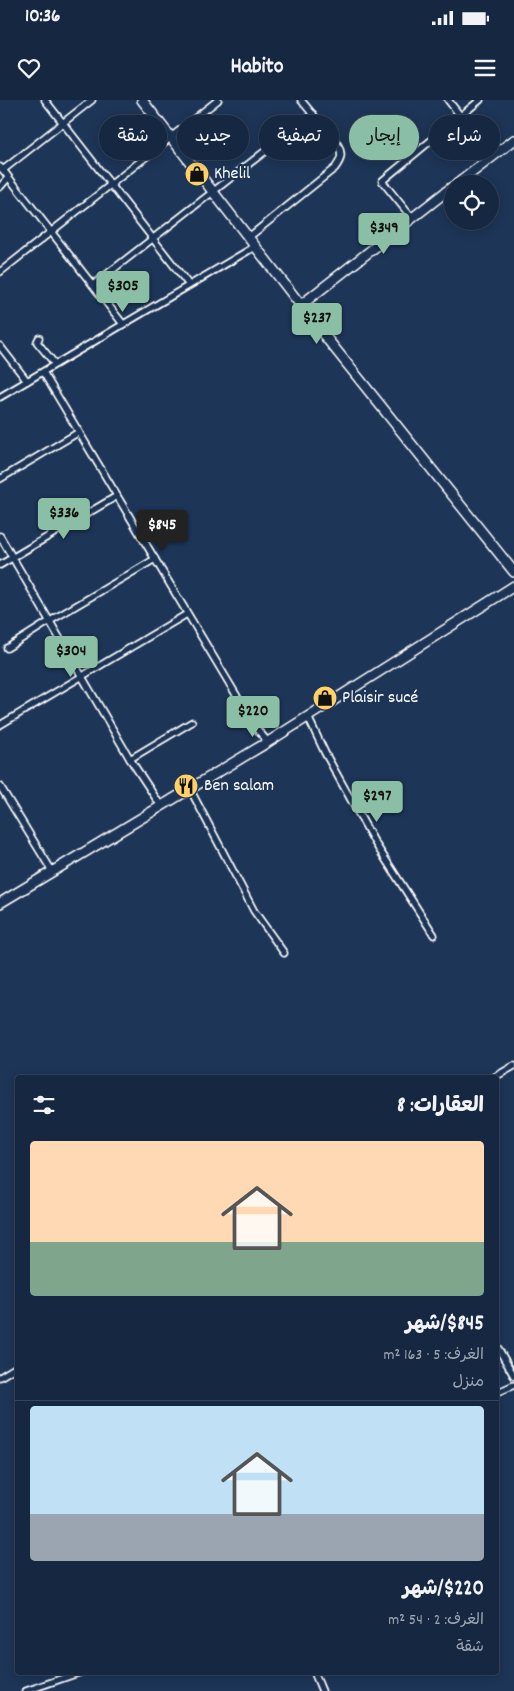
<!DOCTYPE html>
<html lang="ar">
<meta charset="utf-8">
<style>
:root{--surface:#162841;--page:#23344c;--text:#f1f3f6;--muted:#9ea6b1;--line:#35445a;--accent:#8abfa5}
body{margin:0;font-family:Dekko,"Playpen Sans Arabic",sans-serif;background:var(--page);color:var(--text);direction:rtl;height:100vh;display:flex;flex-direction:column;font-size:19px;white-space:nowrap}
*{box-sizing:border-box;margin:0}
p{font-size:16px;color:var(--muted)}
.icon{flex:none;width:28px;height:28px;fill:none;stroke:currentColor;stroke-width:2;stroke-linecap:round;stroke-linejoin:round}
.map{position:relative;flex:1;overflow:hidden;direction:ltr}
.sheet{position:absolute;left:15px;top:975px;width:484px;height:600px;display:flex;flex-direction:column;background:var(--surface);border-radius:5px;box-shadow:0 2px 12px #0003,0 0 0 1px var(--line);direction:rtl}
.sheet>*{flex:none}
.banner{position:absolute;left:15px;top:15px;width:485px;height:45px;direction:rtl;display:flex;gap:10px}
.tools{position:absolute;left:444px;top:75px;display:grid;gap:10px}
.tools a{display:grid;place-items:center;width:55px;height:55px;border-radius:50%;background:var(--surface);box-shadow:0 2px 12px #0003,0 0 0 1px var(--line);font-size:25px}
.price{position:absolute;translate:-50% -42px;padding:0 11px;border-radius:5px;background:var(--accent);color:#111;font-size:16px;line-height:32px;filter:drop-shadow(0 1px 2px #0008)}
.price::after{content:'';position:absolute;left:50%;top:30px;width:15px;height:11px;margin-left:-8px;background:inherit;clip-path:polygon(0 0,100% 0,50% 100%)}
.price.on{background:#222;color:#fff}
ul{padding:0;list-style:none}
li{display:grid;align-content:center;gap:10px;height:265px;padding:0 15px}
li+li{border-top:1px solid var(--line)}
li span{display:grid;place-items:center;height:155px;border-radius:5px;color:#555}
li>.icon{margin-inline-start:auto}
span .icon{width:90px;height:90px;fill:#fffc;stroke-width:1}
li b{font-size:21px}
h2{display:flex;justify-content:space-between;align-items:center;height:60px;padding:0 15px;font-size:21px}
.chip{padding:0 18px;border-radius:22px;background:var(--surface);box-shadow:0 2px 12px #0003,0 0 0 1px var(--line);font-size:18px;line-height:45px}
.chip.on{background:var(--accent);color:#111}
.status{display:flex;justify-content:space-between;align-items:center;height:35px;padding:0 25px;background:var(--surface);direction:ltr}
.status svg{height:14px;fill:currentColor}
header{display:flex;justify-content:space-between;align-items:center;height:65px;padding:0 15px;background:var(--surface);font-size:22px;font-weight:700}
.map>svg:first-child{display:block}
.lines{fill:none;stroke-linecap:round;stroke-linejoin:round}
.minor-casing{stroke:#fff;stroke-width:9}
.secondary-casing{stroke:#fff;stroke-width:12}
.minor{stroke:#1d3557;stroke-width:5.5}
.secondary{stroke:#1d3557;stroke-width:9}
.labels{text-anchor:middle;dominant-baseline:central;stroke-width:4.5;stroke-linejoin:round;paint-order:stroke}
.poi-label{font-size:18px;fill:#fff;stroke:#1d3557;text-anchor:start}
</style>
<div class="status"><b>10:36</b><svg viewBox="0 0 49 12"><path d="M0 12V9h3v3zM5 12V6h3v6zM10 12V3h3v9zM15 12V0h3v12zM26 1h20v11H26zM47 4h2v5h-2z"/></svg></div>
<header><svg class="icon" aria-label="menu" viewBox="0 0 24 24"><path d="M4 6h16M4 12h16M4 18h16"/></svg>Habito<svg class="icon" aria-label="heart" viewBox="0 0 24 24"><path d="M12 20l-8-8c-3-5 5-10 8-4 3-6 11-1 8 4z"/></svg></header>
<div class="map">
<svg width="514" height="1591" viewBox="0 0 514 1591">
<rect width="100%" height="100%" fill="#1d3557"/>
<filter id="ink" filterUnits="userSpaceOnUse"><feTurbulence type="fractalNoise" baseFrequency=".02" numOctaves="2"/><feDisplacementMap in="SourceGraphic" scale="10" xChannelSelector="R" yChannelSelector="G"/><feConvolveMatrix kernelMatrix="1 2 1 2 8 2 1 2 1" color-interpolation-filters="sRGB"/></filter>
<g filter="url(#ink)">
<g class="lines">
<defs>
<g id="minor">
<polyline points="45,0 189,185"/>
<polyline points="448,0 492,57"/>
<polyline points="0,67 3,70 92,0"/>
<polyline points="3,70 123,224"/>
<polyline points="0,87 8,78"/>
<polyline points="412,118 382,81 480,0"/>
<path d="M249,137L335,68C341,60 343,55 338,45L301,0"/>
<polyline points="0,172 218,0"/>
<polyline points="93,185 313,14"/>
<polyline points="39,238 37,242 55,264"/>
<polyline points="0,246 27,281"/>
<polyline points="43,272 256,628 268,642"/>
<polyline points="0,297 256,146"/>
<polyline points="0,379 79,332"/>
<polyline points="0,436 130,659 161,706"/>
<polyline points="0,465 117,396"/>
<polyline points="7,548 50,521 155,459"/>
<polyline points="308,617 325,653 375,743 434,835"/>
<polyline points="0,625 187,514"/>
<polyline points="130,659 192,622"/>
<polyline points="0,686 52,771"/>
<polyline points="190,689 254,811 284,853"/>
<polyline points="493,978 514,966"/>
<polyline points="498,1248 514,1276"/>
<polyline points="0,1277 18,1266"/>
<polyline points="496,1293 514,1285"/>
<polyline points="314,1572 322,1591"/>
<polyline points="26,1591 81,1572"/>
</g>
<g id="secondary">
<polyline points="142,0 320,230 514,472"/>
<polyline points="457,84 514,40"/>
<polyline points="301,205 452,87"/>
<polyline points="0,803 268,642 514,486"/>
</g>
</defs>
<use href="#minor" class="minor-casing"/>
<use href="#secondary" class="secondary-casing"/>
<use href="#minor" class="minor"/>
<use href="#secondary" class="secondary"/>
</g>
</g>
<defs>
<symbol id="shop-disc" viewBox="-11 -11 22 22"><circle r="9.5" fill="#ffd166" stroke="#1d3557"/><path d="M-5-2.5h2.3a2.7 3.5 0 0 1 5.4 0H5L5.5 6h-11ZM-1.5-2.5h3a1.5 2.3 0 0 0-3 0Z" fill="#111"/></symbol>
<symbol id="restaurant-disc" viewBox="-11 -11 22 22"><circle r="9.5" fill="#ffd166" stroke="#1d3557"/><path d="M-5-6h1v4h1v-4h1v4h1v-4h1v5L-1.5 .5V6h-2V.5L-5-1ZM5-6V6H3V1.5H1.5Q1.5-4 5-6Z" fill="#111"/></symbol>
</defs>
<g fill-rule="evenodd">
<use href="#shop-disc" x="183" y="60" width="28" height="28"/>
<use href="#shop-disc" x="311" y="584" width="28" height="28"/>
<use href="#restaurant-disc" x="172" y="672" width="28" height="28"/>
</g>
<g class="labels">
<g class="poi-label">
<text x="214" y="74">Khelil</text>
<text x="342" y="598">Plaisir sucé</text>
<text x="204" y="686">Ben salam</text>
</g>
</g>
</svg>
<div class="tools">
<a><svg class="icon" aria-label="locate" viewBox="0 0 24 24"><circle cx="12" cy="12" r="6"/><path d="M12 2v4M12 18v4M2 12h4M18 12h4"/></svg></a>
</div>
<b class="price" style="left:384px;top:155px">$349</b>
<b class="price" style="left:123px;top:213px">$305</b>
<b class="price" style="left:317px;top:245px">$237</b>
<b class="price" style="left:64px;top:440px">$336</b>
<b class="price on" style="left:162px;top:452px">$845</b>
<b class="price" style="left:71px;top:578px">$304</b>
<b class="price" style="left:253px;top:638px">$220</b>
<b class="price" style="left:377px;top:723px">$297</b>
<div class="banner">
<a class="chip">شراء</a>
<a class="chip on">إيجار</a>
<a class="chip">تصفية</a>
<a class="chip">جديد</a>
<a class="chip">شقة</a>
</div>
<section class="sheet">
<h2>العقارات: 8<svg class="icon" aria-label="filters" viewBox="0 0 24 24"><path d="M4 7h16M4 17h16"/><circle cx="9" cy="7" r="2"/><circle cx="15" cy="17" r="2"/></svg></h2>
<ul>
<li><span style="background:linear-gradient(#ffd9b3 65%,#7fa58c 0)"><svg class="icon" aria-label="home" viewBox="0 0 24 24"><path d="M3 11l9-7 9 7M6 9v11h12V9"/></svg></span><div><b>$845/شهر</b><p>الغرف: 5 · 163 m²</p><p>منزل</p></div></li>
<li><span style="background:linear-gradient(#bfe0f5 70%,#9aa5b1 0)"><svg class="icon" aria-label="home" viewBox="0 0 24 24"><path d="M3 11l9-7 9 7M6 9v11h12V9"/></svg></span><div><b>$220/شهر</b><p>الغرف: 2 · 54 m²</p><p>شقة</p></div></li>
</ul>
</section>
</div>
